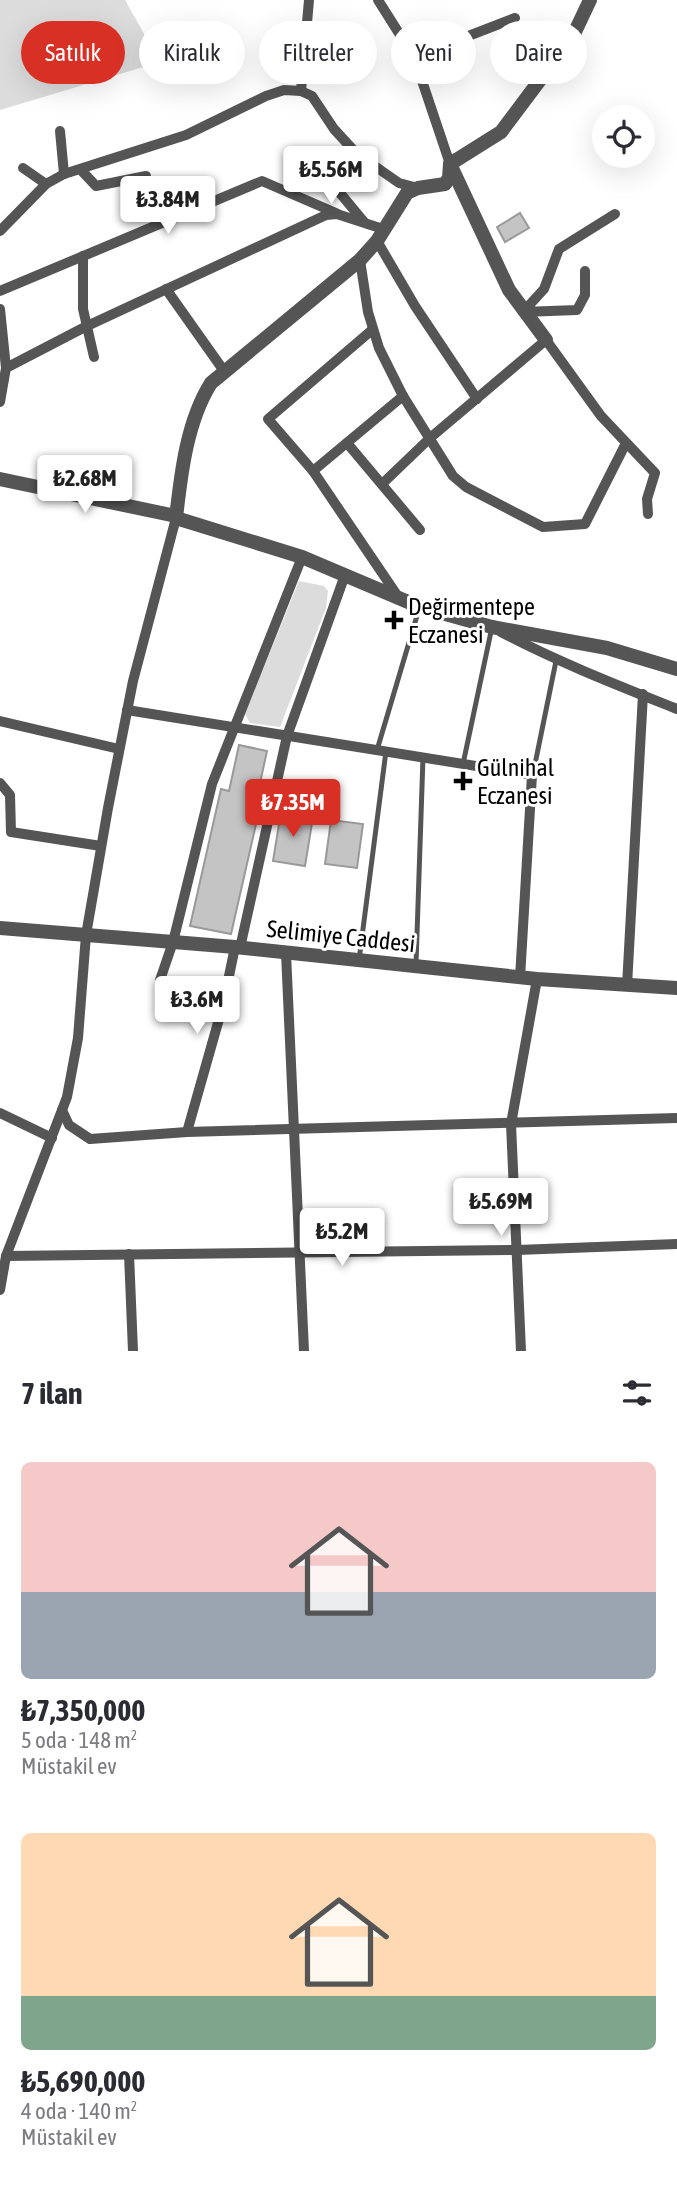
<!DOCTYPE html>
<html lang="tr">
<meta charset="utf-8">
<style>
:root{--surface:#fff;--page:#f7f7f7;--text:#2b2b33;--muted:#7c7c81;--accent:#d93025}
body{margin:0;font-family:"Asap Condensed",sans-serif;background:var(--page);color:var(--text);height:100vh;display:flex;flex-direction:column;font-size:26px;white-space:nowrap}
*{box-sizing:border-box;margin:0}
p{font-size:23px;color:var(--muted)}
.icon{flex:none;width:38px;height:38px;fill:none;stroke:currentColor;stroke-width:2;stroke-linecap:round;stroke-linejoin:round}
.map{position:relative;height:1351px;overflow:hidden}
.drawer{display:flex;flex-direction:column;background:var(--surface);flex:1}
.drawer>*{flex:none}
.hud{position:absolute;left:21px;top:21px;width:635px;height:63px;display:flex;gap:14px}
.fabs{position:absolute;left:592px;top:105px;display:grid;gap:14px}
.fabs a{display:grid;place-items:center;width:63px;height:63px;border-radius:50%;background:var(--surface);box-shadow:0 7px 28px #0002;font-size:35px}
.price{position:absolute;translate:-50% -60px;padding:0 16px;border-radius:7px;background:#fff;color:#222;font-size:23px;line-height:46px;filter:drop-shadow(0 2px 4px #0008)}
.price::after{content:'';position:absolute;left:50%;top:42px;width:21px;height:16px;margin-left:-10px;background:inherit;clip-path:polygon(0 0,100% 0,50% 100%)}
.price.on{background:var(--accent);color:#fff}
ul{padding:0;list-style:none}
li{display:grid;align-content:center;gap:14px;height:371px;padding:0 21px}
li span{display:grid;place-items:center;height:217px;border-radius:10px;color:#555}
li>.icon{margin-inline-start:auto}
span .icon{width:126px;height:126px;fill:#fffc;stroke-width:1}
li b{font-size:30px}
h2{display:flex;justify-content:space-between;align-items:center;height:84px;padding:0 21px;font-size:30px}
.tag{padding:0 24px;border-radius:32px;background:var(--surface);box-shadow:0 7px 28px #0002;font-size:24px;line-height:63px}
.tag.on{background:var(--accent);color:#fff}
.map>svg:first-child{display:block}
.green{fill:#dcdcdc}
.building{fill:#c4c4c4;stroke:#999;stroke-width:2}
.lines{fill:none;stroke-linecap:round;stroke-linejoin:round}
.service{stroke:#555;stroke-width:5}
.minor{stroke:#555;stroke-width:10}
.tertiary{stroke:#555;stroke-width:14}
.poi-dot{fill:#000;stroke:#fff;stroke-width:2.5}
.labels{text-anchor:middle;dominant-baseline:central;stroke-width:6;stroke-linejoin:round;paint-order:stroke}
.poi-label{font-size:24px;fill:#000;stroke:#fff;text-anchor:start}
.street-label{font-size:24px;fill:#000;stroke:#fff}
</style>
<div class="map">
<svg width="677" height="1351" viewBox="0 0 677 1351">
<rect width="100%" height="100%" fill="#fff"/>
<g class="green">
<polygon points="0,0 125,0 160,62 0,110"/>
<polygon points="299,581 324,586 328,591 326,608 280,727 250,723 245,714"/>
</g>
<g class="building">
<polygon points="520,213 529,228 505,242 497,227"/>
<polygon points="239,745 267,751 257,797 262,798 231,934 190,926 221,789 229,791"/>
<polygon points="281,812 313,817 305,866 273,861"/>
<polygon points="331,820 363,824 357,868 325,864"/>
</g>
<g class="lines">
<g class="service">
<polyline points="377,750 419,609"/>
<polyline points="463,764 492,627"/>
<polyline points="533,774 556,661"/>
<polyline points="359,960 386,751"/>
<polyline points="416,964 423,757"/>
</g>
<g class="minor">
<polyline points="378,0 414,57 450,164"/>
<polyline points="414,57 515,18"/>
<polyline points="301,91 309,0"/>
<polyline points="60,131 64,174"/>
<polyline points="23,168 46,184"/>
<polyline points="81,170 96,186 146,176"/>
<polyline points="336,175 335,187 364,222"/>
<polyline points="0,231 46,184 64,174 186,135 266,96 284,90 301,91 312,96 334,129 356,153 399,183 418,188"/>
<polyline points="377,241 415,306 477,399"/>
<polyline points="83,256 83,309 94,357"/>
<polyline points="360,260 368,312 379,348 403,396 453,476 466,487 543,527 585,524 625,445"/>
<polyline points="585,271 585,295 577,310 523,312 544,289 559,249 615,214"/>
<polyline points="166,289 224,371"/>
<polyline points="0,291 262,181 336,213"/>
<polyline points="0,309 6,368"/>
<polyline points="372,330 268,419 313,471 399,598"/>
<polyline points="0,402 6,368 85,327 326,215 337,214 383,229"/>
<polyline points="347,443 420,530"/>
<polyline points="313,471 403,396"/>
<polyline points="382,484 430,438 546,340 601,416 655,473 647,499 648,514"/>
<path d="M501,632C558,662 617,685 677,709"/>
<polyline points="127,710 532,775 520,978"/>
<polyline points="0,721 119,749"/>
<polyline points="0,783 10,795 11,832 101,846"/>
<polyline points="240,948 287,736 345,575"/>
<polyline points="286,953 304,1351"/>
<polyline points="160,980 173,942 212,784 302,557"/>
<polyline points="627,986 643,694"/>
<polyline points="62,1110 69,1125 90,1139 187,1132 677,1118"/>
<polyline points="0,1113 52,1138"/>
<polyline points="187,1132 223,1005 235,947"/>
<polyline points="129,1254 133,1351"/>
<polyline points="6,1256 517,1250 677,1244"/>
<polyline points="0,1290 6,1256 67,1097 78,1038 86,935 108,808 133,681 176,518"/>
<polyline points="521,1351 511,1124 537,979"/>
</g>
<g class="tertiary">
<path d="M450,164L449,178L445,184L418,188L407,193L377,241L360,260L211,383C187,421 181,473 176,518L302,557L420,607L492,627L607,648L677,669"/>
<polyline points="546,340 509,290 450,164 501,132 573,36 590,0"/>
<polyline points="0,479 176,516"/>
<polyline points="0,928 235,947 537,979 677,988"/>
</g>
</g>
<g class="poi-dot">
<path d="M390.5 609.5h7v7h7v7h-7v7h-7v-7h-7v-7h7z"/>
<path d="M459.5 770.5h7v7h7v7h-7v7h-7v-7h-7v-7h7z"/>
</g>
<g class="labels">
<g class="poi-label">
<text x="408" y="606">Değirmentepe<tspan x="408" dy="28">Eczanesi</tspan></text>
<text x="477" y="767">Gülnihal<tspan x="477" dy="28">Eczanesi</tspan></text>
</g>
<g class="street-label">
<text transform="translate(341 936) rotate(6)">Selimiye Caddesi</text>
</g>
</g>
</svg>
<div class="fabs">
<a><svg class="icon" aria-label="locate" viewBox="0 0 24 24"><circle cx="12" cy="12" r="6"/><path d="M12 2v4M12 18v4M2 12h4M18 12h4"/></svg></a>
</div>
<b class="price" style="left:331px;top:206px">₺5.56M</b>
<b class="price" style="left:168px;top:236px">₺3.84M</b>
<b class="price" style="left:85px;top:515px">₺2.68M</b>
<b class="price on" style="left:293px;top:839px">₺7.35M</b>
<b class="price" style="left:197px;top:1036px">₺3.6M</b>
<b class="price" style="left:501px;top:1238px">₺5.69M</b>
<b class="price" style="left:342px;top:1268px">₺5.2M</b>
<div class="hud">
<a class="tag on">Satılık</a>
<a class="tag">Kiralık</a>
<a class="tag">Filtreler</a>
<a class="tag">Yeni</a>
<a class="tag">Daire</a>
</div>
</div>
<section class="drawer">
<h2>7 ilan<svg class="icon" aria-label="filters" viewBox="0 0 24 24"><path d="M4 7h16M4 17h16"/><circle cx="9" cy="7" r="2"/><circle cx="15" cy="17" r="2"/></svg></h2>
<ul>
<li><span style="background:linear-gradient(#f6c9c9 60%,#9aa5b1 0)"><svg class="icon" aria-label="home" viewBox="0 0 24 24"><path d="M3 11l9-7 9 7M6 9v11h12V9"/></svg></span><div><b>₺7,350,000</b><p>5 oda · 148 m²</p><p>Müstakil ev</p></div></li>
<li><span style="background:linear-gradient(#ffd9b3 75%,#7fa58c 0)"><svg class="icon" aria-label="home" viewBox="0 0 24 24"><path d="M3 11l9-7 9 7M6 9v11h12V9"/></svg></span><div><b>₺5,690,000</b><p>4 oda · 140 m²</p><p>Müstakil ev</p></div></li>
</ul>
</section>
